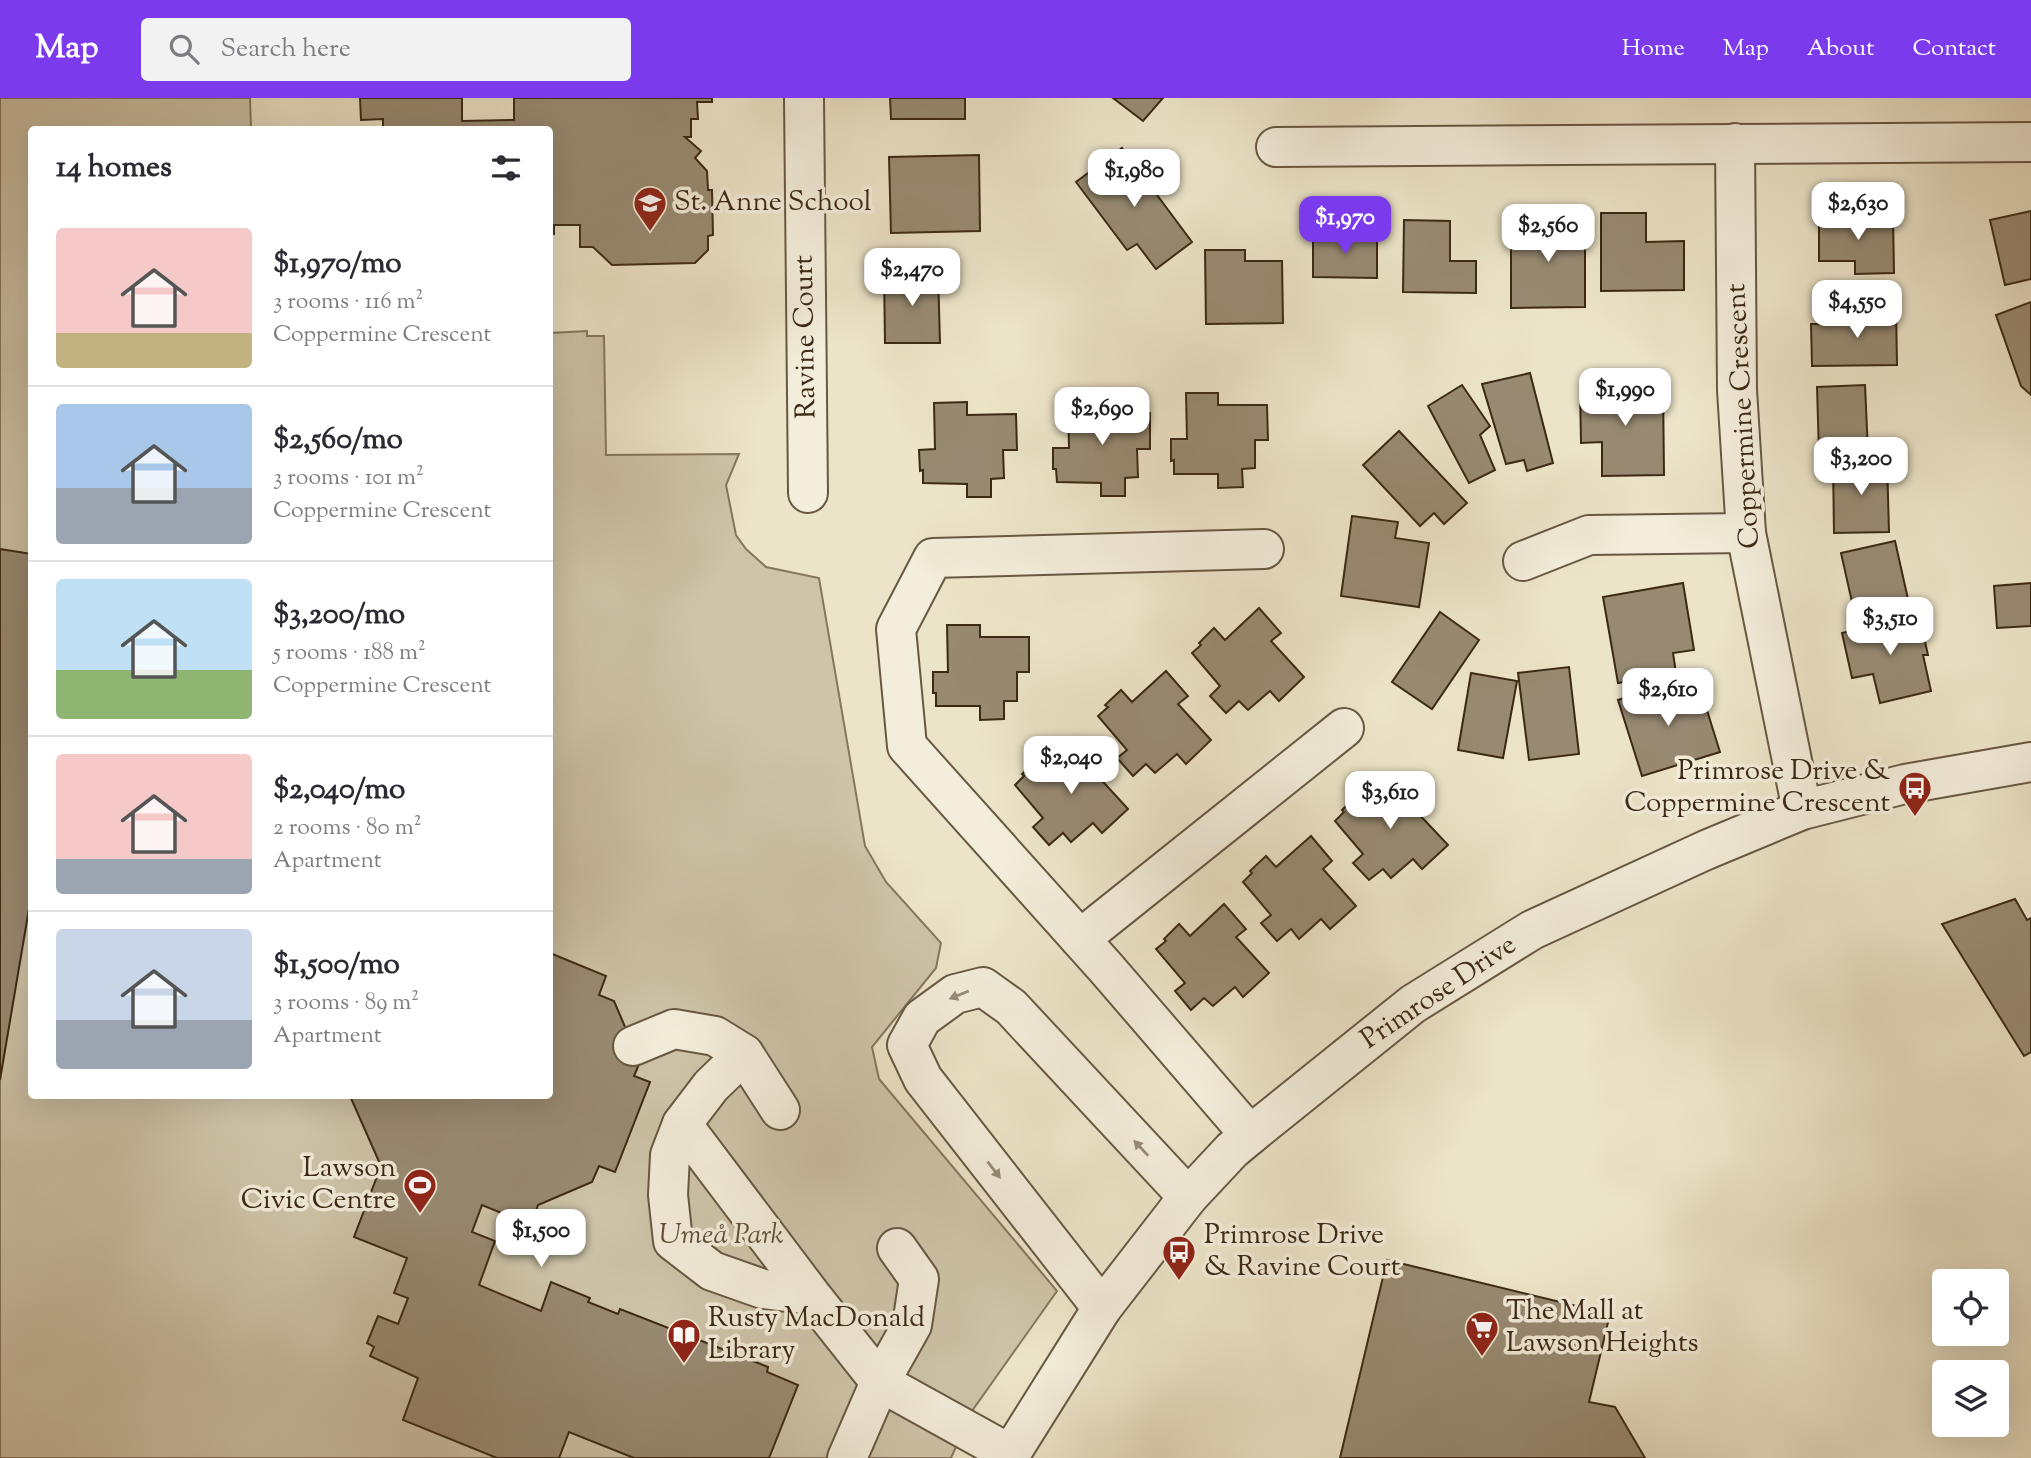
<!DOCTYPE html>
<meta charset="utf-8">
<style>
:root{--surface:#fff;--page:#f2f2f3;--text:#2b2b33;--muted:#7c7c81;--line:#e1e1e2;--accent:#7c3aed}
body{margin:0;font-family:"Sorts Mill Goudy",serif;background:var(--page);color:var(--text);height:100vh;display:flex;flex-direction:column;font-size:26px;white-space:nowrap}
*{box-sizing:border-box;margin:0}
p{font-size:23px;color:var(--muted)}
.icon{flex:none;width:38px;height:38px;fill:none;stroke:currentColor;stroke-width:2;stroke-linecap:round;stroke-linejoin:round}
.map{position:relative;flex:1;overflow:hidden}
.panel{position:absolute;left:28px;top:28px;width:525px;height:973px;display:flex;flex-direction:column;background:var(--surface);border-radius:7px;box-shadow:0 7px 28px #0002}
.panel>*{flex:none}
.controls{position:absolute;left:1932px;top:1171px;display:grid;gap:14px}
.controls a{display:grid;place-items:center;width:77px;height:77px;border-radius:7px;background:var(--surface);box-shadow:0 7px 28px #0002;font-size:35px}
.price{position:absolute;translate:-50% -60px;padding:0 16px;border-radius:14px;background:#fff;color:#222;font-size:23px;line-height:46px;filter:drop-shadow(0 2px 4px #0008)}
.price::after{content:'';position:absolute;left:50%;top:42px;width:21px;height:16px;margin-left:-10px;background:inherit;clip-path:polygon(0 0,100% 0,50% 100%)}
.price.selected{background:var(--accent);color:#fff}
ul{padding:0;list-style:none}
li{display:flex;align-items:center;gap:21px;height:175px;padding:0 28px}
li+li{border-top:2px solid var(--line)}
li span{display:grid;place-items:center;flex:none;width:196px;height:140px;border-radius:7px;color:#555}
li>.icon{margin-inline-start:auto}
span .icon{width:84px;height:84px;fill:#fffc;stroke-width:1}
li b{font-size:30px}
h2{display:flex;justify-content:space-between;align-items:center;height:84px;padding:0 28px;font-size:30px}
header{display:flex;align-items:center;gap:42px;box-sizing:border-box;height:98px;padding:0 35px;background:var(--accent);color:#fff}
header strong{font-size:33px}
nav{display:flex;gap:38px;margin-inline-start:auto;font-size:24px}
.search{width:490px;height:63px;background:var(--page);display:flex;align-items:center;gap:18px;box-sizing:border-box;padding:0 24px;border-radius:7px;color:var(--muted);font-size:26px}
.map>svg:first-child{display:block}
.green{fill:#cec4a9;stroke:#85765e;stroke-width:2}
.building{fill:#988a72;stroke:#3c2914;stroke-width:2}
.lines{fill:none;stroke-linecap:round;stroke-linejoin:round}
.minor-casing{stroke:#685841;stroke-width:42}
.minor{stroke:#f3eddb;stroke-width:38}
.oneway{fill:#988b78}
.labels{text-anchor:middle;dominant-baseline:central;stroke-width:7;stroke-linejoin:round;paint-order:stroke}
.poi-label{font-size:28px;fill:#3c2914;stroke:#f3eddb;text-anchor:start}
.street-label{font-size:28px;fill:#3c2914;stroke:#f3eddb}
.park-label{font-size:28px;font-style:italic;fill:#605039;stroke:#f3eddb}
</style>
<header>
<strong>Map</strong>
<div class="search"><svg class="icon" aria-label="search" viewBox="0 0 24 24"><circle cx="10" cy="10" r="6"/><path d="M15 15l6 6"/></svg>Search here</div>
<nav><a>Home</a><a>Map</a><a>About</a><a>Contact</a></nav>
</header>
<div class="map">
<svg width="2031" height="1360" viewBox="0 0 2031 1360">
<rect width="100%" height="100%" fill="#ece4c8"/>
<filter id="stains"><feTurbulence type="fractalNoise" baseFrequency=".00286" numOctaves="4"/><feColorMatrix values="0 0 0 0 .2 0 0 0 0 .09 0 0 0 0 .02 0 0 0 .5 -.17"/></filter>
<radialGradient id="worn" r=".72"><stop offset=".6" stop-color="#630" stop-opacity="0"/><stop offset="1" stop-color="#630" stop-opacity=".3"/></radialGradient>
<polygon class="green" points="0,0 250,0 251,31 32,32 32,998 550,998 550,235 587,233 587,238 604,238 606,357 739,356 726,387 736,437 746,451 766,469 819,480 865,748 886,784 941,845 936,870 872,949 879,981 1057,1193 972,1313 951,1360 0,1360"/>
<g class="building">
<polygon points="360,0 462,0 462,23 514,22 514,0 712,0 712,4 697,4 698,21 691,21 691,39 685,39 701,53 695,60 707,73 708,92 712,92 713,137 708,138 708,152 695,165 612,167 593,149 580,149 580,127 554,127 554,136 550,136 550,32 383,32 383,21 361,22"/>
<polygon points="890,0 965,0 965,21 891,21"/>
<polygon points="1113,0 1163,0 1143,23"/>
<polygon points="1122,50 1192,144 1156,171 1137,146 1127,152 1076,84"/>
<polygon points="979,57 980,133 891,135 889,59"/>
<polygon points="2031,113 2031,181 2005,187 1990,122"/>
<polygon points="1601,115 1646,115 1646,144 1684,143 1684,192 1601,193"/>
<polygon points="1819,118 1893,118 1894,175 1855,176 1855,163 1819,163"/>
<polygon points="1404,122 1450,123 1450,163 1476,163 1476,195 1403,194"/>
<polygon points="1511,123 1585,123 1585,209 1511,210"/>
<polygon points="1313,137 1377,137 1377,180 1313,179"/>
<polygon points="1205,152 1245,152 1245,163 1282,163 1283,225 1206,226"/>
<polygon points="884,174 938,174 940,245 885,245"/>
<polygon points="2031,204 2031,297 2021,288 1996,217"/>
<polygon points="1896,210 1897,267 1812,268 1811,226 1849,226 1849,211"/>
<polygon points="1530,275 1553,365 1527,373 1524,362 1506,366 1482,286"/>
<polygon points="1462,287 1490,328 1480,337 1495,372 1469,385 1428,308"/>
<polygon points="1663,287 1664,377 1602,378 1602,344 1581,345 1580,289"/>
<polygon points="1865,287 1868,354 1819,356 1817,289"/>
<polygon points="1186,295 1218,295 1218,307 1267,307 1268,342 1255,342 1255,370 1242,371 1243,389 1218,390 1218,376 1174,376 1174,362 1171,363 1171,341 1187,341"/>
<polygon points="1068,303 1101,303 1101,316 1150,315 1150,351 1137,351 1138,379 1125,380 1125,398 1101,398 1101,385 1057,384 1056,371 1053,371 1053,350 1069,350"/>
<polygon points="967,304 967,317 1016,316 1017,352 1003,352 1004,380 991,381 991,399 967,399 967,386 923,385 923,372 920,373 919,352 935,351 934,305"/>
<polygon points="1399,333 1467,405 1444,426 1434,415 1420,428 1363,367"/>
<polygon points="1887,362 1889,434 1834,435 1833,364"/>
<polygon points="1352,418 1398,424 1395,440 1429,445 1419,509 1341,498"/>
<polygon points="1895,443 1910,510 1856,522 1841,455"/>
<polygon points="0,451 32,456 32,793 0,982"/>
<polygon points="1683,485 1694,552 1673,555 1676,575 1618,585 1603,499"/>
<polygon points="2031,485 2031,528 1997,530 1994,488"/>
<polygon points="1259,510 1281,535 1271,543 1304,579 1279,603 1270,593 1248,612 1239,603 1226,615 1210,598 1220,588 1192,555 1201,547 1199,545 1214,530 1225,542"/>
<polygon points="1440,514 1479,542 1432,611 1392,584"/>
<polygon points="1919,517 1928,557 1923,557 1931,593 1880,605 1873,576 1852,580 1842,535"/>
<polygon points="947,527 980,527 980,539 1029,539 1029,574 1017,574 1017,603 1004,603 1004,621 980,622 980,608 936,608 936,595 933,595 933,574 948,574"/>
<polygon points="1569,569 1579,656 1529,662 1518,575"/>
<polygon points="1166,573 1188,598 1178,606 1211,642 1186,666 1177,656 1155,675 1146,666 1133,678 1117,660 1127,652 1098,618 1108,609 1105,607 1121,592 1132,604"/>
<polygon points="1471,575 1517,583 1503,660 1458,652"/>
<polygon points="1674,584 1679,600 1701,593 1720,654 1642,678 1618,602"/>
<polygon points="1083,642 1104,666 1095,675 1128,711 1102,735 1093,725 1071,744 1063,735 1049,747 1033,729 1043,720 1015,687 1024,678 1022,676 1038,661 1048,673"/>
<polygon points="1403,678 1424,702 1414,711 1448,747 1422,771 1413,761 1391,780 1383,771 1369,782 1353,765 1363,756 1335,723 1344,714 1342,712 1357,697 1368,709"/>
<polygon points="1311,738 1332,763 1323,771 1356,808 1330,831 1321,821 1299,841 1291,831 1277,843 1261,825 1271,817 1243,784 1252,775 1250,773 1266,758 1276,769"/>
<polygon points="2015,801 2027,822 2031,820 2031,954 2024,958 1942,826"/>
<polygon points="1224,806 1246,831 1236,839 1269,875 1243,899 1235,889 1213,908 1204,900 1191,912 1175,893 1185,885 1156,851 1166,843 1164,841 1179,826 1190,838"/>
<polygon points="550,855 606,878 599,897 614,903 640,964 634,978 650,984 615,1074 599,1068 592,1084 538,1107 531,1127 482,1107 472,1134 495,1143 479,1187 541,1213 551,1184 590,1200 588,1204 618,1216 620,1211 768,1269 767,1274 798,1287 769,1360 634,1360 569,1334 559,1360 497,1360 403,1322 418,1280 370,1258 374,1249 367,1245 378,1218 398,1226 408,1200 394,1195 407,1160 354,1139 381,1068 350,998 550,998"/>
<polygon points="1387,1162 1610,1216 1589,1304 1615,1309 1645,1360 1340,1360"/>
</g>
<g class="lines">
<defs>
<g id="minor">
<polyline points="804,0 808,395"/>
<polyline points="1735,45 1737,292 1746,435 1802,712"/>
<polyline points="1276,49 2031,44"/>
<polyline points="1523,463 1589,437 1746,435"/>
<polyline points="1080,841 1344,630"/>
<polyline points="633,948 674,931 715,938 744,956"/>
<polyline points="682,1026 711,988 744,956 780,1012"/>
<polyline points="1250,1037 1106,870 907,648 896,531 933,460 1264,451"/>
<polyline points="811,1197 763,1191 712,1173 673,1143 668,1097 670,1057 682,1026 811,1197 880,1284 1010,1356"/>
<polyline points="1102,1210 923,981 907,947 922,920 955,896 983,889 1011,909 1188,1099"/>
<polyline points="847,1360 880,1284 912,1227 919,1181 897,1150"/>
<polyline points="1008,1360 1102,1210 1188,1099 1232,1052 1250,1037 1413,906 1532,832 1706,752 1802,712 1905,686 2031,664"/>
</g>
</defs>
<use href="#minor" class="minor-casing"/>
<use href="#minor" class="minor"/>
</g>
<defs><path id="oneway-solid" d="M-6-.8H1V-3.2L6.5 0L1 3.2V.8H-6Z" transform="scale(1.75)"/></defs>
<g class="oneway">
<use href="#oneway-solid" transform="translate(959 897) rotate(158)"/>
<use href="#oneway-solid" transform="translate(1141 1050) rotate(-133)"/>
<use href="#oneway-solid" transform="translate(994 1072) rotate(52)"/>
</g>
<defs>
<symbol id="school-pin" viewBox="-11 -11 22 30"><path d="M0 17L-7.5 6A9.5 9.5 0 1 1 7.5 6Z" fill="#8f2418" stroke="#f3eddb"/><path d="M0-5L7-2L0 1L-7-2ZM-4 1L0 2.5L4 1V4Q0 6-4 4Z" fill="#fff"/></symbol>
<symbol id="bus-pin" viewBox="-11 -11 22 30"><path d="M0 17L-7.5 6A9.5 9.5 0 1 1 7.5 6Z" fill="#8f2418" stroke="#f3eddb"/><path d="M-5-6H5V4H4V6H2V4H-2V6H-4V4H-5ZM-3.5-4V0h7V-4ZM-3.5 1.2v1.5H-2V1.2ZM2 1.2v1.5H3.5V1.2Z" fill="#fff"/></symbol>
<symbol id="stadium-pin" viewBox="-11 -11 22 30"><path d="M0 17L-7.5 6A9.5 9.5 0 1 1 7.5 6Z" fill="#8f2418" stroke="#f3eddb"/><path d="M0-5a6.5 5 0 1 0 0 10a6.5 5 0 1 0 0-10ZM-3.5-1.8h7v3.6h-7Z" fill="#fff"/></symbol>
<symbol id="supermarket-pin" viewBox="-11 -11 22 30"><path d="M0 17L-7.5 6A9.5 9.5 0 1 1 7.5 6Z" fill="#8f2418" stroke="#f3eddb"/><path d="M-6-5.5h2.5l.6 2H6L4.5 2H-2.5L-4.4-4H-6ZM-1.5 3.2a1.3 1.3 0 1 0 .1 0ZM3 3.2a1.3 1.3 0 1 0 .1 0Z" fill="#fff"/></symbol>
<symbol id="library-pin" viewBox="-11 -11 22 30"><path d="M0 17L-7.5 6A9.5 9.5 0 1 1 7.5 6Z" fill="#8f2418" stroke="#f3eddb"/><path d="M-6-4Q-3-5.5-.7-3.5V5Q-3 3-6 4ZM6-4Q3-5.5 .7-3.5V5Q3 3 6 4Z" fill="#fff"/></symbol>
</defs>
<g fill-rule="evenodd">
<use href="#school-pin" x="631" y="86" width="38" height="52"/>
<use href="#bus-pin" x="1896" y="671" width="38" height="52"/>
<use href="#stadium-pin" x="401" y="1068" width="38" height="52"/>
<use href="#bus-pin" x="1160" y="1135" width="38" height="52"/>
<use href="#supermarket-pin" x="1463" y="1211" width="38" height="52"/>
<use href="#library-pin" x="665" y="1218" width="38" height="52"/>
</g>
<g class="labels">
<g class="poi-label">
<text x="674" y="105">St. Anne School</text>
<text x="1890" y="674" text-anchor="end">Primrose Drive &amp;<tspan x="1890" dy="32">Coppermine Crescent</tspan></text>
<text x="396" y="1071" text-anchor="end">Lawson<tspan x="396" dy="32">Civic Centre</tspan></text>
<text x="1204" y="1138">Primrose Drive<tspan x="1204" dy="32">&amp; Ravine Court</tspan></text>
<text x="1506" y="1214">The Mall at<tspan x="1506" dy="32">Lawson Heights</tspan></text>
<text x="708" y="1221">Rusty MacDonald<tspan x="708" dy="32">Library</tspan></text>
</g>
<g class="street-label">
<text transform="translate(806 239) rotate(-91)">Ravine Court</text>
<text transform="translate(1744 318) rotate(-93)">Coppermine Crescent</text>
<text transform="translate(1439 895) rotate(-34)">Primrose Drive</text>
</g>
<g class="park-label">
<text x="721" y="1138">Umeå Park</text>
</g>
</g>
<rect width="100%" height="100%" filter="url(#stains)"/>
<rect width="100%" height="100%" fill="url(#worn)"/>
</svg>
<div class="controls">
<a><svg class="icon" aria-label="locate" viewBox="0 0 24 24"><circle cx="12" cy="12" r="6"/><path d="M12 2v4M12 18v4M2 12h4M18 12h4"/></svg></a>
<a><svg class="icon" aria-label="layers" viewBox="0 0 24 24"><path d="M12 4l9 5-9 5-9-5zM3 14l9 5 9-5"/></svg></a>
</div>
<b class="price" style="left:1134px;top:111px">$1,980</b>
<b class="price" style="left:1858px;top:144px">$2,630</b>
<b class="price selected" style="left:1345px;top:158px">$1,970</b>
<b class="price" style="left:1548px;top:166px">$2,560</b>
<b class="price" style="left:912px;top:210px">$2,470</b>
<b class="price" style="left:1857px;top:242px">$4,550</b>
<b class="price" style="left:1625px;top:330px">$1,990</b>
<b class="price" style="left:1102px;top:349px">$2,690</b>
<b class="price" style="left:1861px;top:399px">$3,200</b>
<b class="price" style="left:1890px;top:559px">$3,510</b>
<b class="price" style="left:1668px;top:630px">$2,610</b>
<b class="price" style="left:1071px;top:698px">$2,040</b>
<b class="price" style="left:1390px;top:733px">$3,610</b>
<b class="price" style="left:541px;top:1171px">$1,500</b>
<section class="panel">
<h2>14 homes<svg class="icon" aria-label="filters" viewBox="0 0 24 24"><path d="M4 7h16M4 17h16"/><circle cx="9" cy="7" r="2"/><circle cx="15" cy="17" r="2"/></svg></h2>
<ul>
<li><span style="background:linear-gradient(#f6c9c9 75%,#c2b280 0)"><svg class="icon" aria-label="home" viewBox="0 0 24 24"><path d="M3 11l9-7 9 7M6 9v11h12V9"/></svg></span><div><b>$1,970/mo</b><p>3 rooms · 116 m²</p><p>Coppermine Crescent</p></div></li>
<li><span style="background:linear-gradient(#a9c7e8 60%,#9aa5b1 0)"><svg class="icon" aria-label="home" viewBox="0 0 24 24"><path d="M3 11l9-7 9 7M6 9v11h12V9"/></svg></span><div><b>$2,560/mo</b><p>3 rooms · 101 m²</p><p>Coppermine Crescent</p></div></li>
<li><span style="background:linear-gradient(#bfe0f5 65%,#8fb573 0)"><svg class="icon" aria-label="home" viewBox="0 0 24 24"><path d="M3 11l9-7 9 7M6 9v11h12V9"/></svg></span><div><b>$3,200/mo</b><p>5 rooms · 188 m²</p><p>Coppermine Crescent</p></div></li>
<li><span style="background:linear-gradient(#f6c9c9 75%,#9aa5b1 0)"><svg class="icon" aria-label="home" viewBox="0 0 24 24"><path d="M3 11l9-7 9 7M6 9v11h12V9"/></svg></span><div><b>$2,040/mo</b><p>2 rooms · 80 m²</p><p>Apartment</p></div></li>
<li><span style="background:linear-gradient(#c9d6e8 65%,#9aa5b1 0)"><svg class="icon" aria-label="home" viewBox="0 0 24 24"><path d="M3 11l9-7 9 7M6 9v11h12V9"/></svg></span><div><b>$1,500/mo</b><p>3 rooms · 89 m²</p><p>Apartment</p></div></li>
</ul>
</section>
</div>
